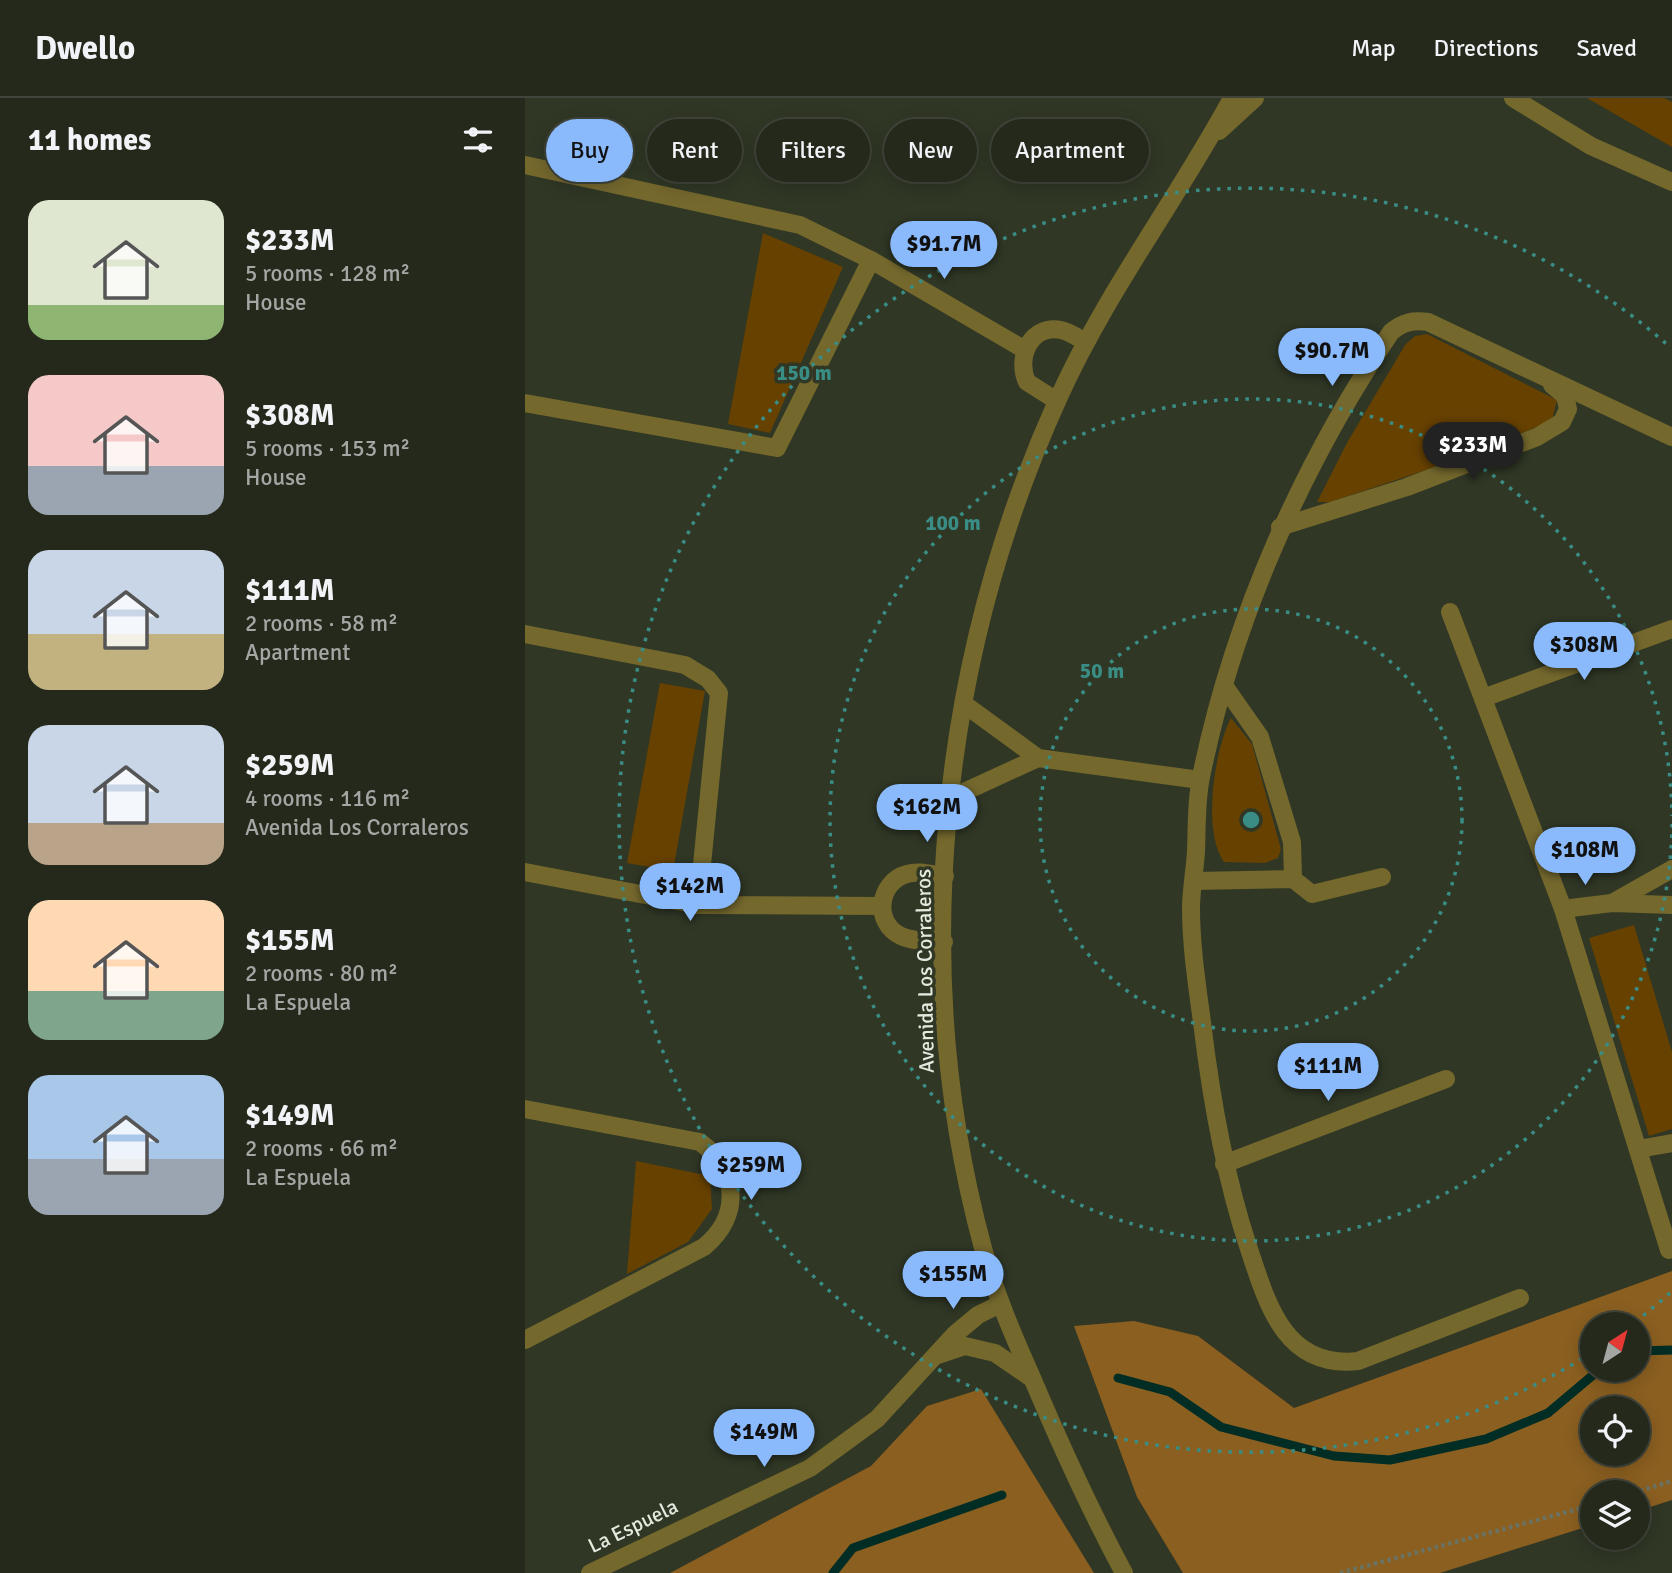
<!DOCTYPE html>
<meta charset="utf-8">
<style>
:root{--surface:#24291c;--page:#2c3125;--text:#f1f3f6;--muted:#a3a6a3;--line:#41453b;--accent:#8abafc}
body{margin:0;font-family:Signika,sans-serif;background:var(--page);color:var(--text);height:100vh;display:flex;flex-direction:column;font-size:26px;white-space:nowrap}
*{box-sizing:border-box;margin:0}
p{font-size:23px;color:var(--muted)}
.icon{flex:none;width:38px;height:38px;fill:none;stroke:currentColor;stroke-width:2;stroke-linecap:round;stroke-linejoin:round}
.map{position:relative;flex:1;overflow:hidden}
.sheet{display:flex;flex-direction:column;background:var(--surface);width:525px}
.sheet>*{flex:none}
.guide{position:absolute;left:21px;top:21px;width:665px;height:63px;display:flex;gap:14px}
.needle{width:46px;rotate:36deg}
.tools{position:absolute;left:1055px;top:1214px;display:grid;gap:14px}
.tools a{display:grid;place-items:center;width:70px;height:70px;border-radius:50%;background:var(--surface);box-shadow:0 4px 18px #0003,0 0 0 2px var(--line);font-size:35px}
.price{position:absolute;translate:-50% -60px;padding:0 16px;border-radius:24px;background:var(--accent);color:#111;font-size:23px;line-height:46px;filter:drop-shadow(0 2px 4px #0008)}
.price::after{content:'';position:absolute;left:50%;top:42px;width:21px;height:16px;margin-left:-10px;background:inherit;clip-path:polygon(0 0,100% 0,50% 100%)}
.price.on{background:#222;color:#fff}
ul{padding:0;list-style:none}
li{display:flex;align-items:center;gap:21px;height:175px;padding:0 28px}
li span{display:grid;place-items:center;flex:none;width:196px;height:140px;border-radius:21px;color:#555}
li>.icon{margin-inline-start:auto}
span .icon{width:84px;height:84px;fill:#fffc;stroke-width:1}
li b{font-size:30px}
h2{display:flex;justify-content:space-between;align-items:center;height:84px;padding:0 28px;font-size:30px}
.tag{padding:0 24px;border-radius:32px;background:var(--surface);box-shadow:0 4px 18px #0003,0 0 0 2px var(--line);font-size:24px;line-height:63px}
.tag.on{background:var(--accent);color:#111}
header{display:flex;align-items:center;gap:42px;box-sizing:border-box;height:98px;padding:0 35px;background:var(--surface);border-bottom:2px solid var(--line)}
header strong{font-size:33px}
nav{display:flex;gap:38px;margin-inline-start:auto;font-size:24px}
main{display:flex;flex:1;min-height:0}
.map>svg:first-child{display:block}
.green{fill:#674100}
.forest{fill:#8b5f20;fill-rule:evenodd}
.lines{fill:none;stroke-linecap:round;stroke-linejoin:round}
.stream{stroke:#012d25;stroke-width:9}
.path{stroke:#6b7262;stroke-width:4.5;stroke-dasharray:3.5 3.5;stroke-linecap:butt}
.street{stroke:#74682d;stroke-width:18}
.ring{fill:none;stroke:#3a8d85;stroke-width:3.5;stroke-dasharray:3.5 7}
.labels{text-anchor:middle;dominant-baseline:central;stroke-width:7;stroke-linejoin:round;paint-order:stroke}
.street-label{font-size:21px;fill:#e5eadf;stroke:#303725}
.centre{fill:#3a8d85;stroke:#303725;stroke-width:3.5}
.ring-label{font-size:21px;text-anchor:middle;font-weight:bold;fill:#3a8d85;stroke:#303725;stroke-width:7;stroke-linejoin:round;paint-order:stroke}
</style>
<header>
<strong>Dwello</strong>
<nav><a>Map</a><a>Directions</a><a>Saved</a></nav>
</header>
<main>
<section class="sheet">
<h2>11 homes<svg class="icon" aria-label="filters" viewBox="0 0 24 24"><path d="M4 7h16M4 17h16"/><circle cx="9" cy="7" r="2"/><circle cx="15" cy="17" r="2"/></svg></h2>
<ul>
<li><span style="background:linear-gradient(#dfe7d0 75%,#8fb573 0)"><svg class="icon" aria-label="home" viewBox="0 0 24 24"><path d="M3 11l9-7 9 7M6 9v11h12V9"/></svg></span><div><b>$233M</b><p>5 rooms · 128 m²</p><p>House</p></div></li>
<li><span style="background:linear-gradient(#f6c9c9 65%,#9aa5b1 0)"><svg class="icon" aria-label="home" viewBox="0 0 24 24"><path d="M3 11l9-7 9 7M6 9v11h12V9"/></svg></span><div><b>$308M</b><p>5 rooms · 153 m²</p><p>House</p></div></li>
<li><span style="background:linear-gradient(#c9d6e8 60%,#c2b280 0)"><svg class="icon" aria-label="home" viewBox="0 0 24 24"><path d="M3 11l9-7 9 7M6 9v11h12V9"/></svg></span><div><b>$111M</b><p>2 rooms · 58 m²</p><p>Apartment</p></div></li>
<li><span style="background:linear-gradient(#c9d6e8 70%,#b9a48a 0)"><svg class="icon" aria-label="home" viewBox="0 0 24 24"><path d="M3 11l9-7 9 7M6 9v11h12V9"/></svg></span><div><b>$259M</b><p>4 rooms · 116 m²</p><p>Avenida Los Corraleros</p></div></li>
<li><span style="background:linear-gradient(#ffd9b3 65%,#7fa58c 0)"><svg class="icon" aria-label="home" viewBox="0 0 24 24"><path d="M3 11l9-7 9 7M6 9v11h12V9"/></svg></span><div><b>$155M</b><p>2 rooms · 80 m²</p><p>La Espuela</p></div></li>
<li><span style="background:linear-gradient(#a9c7e8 60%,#9aa5b1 0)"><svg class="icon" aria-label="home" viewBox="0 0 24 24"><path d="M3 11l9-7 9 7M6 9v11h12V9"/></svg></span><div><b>$149M</b><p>2 rooms · 66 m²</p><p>La Espuela</p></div></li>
</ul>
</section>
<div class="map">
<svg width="1147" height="1475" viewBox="0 0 1147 1475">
<rect width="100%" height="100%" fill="#303725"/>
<g class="green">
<polygon points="1062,0 1139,0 1147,4 1147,49"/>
<polygon points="238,135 318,169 245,335 203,326"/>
<polygon points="902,236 1032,302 1027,322 949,356 805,404 792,404 823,343 880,247 890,238"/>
<polygon points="135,585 180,593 148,773 102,765"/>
<path d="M706,620L727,646L756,751L753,760L740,765L699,764C677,734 689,652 706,620Z"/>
<polygon points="1109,827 1147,954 1147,1031 1124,1038 1064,840"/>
<polygon points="111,1063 185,1078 187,1111 163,1144 102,1176"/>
</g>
<g class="forest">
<path d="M1147,1173V1402L1113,1413V1395H1068L1067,1427L915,1475H658L612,1399L549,1228L609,1223L673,1238L769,1310ZM1068,1227H1113V1272H1068ZM1068,1311H1113V1356H1068Z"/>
<polygon points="456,1291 569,1475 145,1475 346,1368 402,1308"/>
</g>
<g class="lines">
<g class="stream">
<polyline points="1113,1253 1147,1252"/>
<polyline points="593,1280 645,1294 696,1329 809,1358 865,1362 961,1341 1023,1315 1074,1272"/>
<polyline points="308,1475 328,1450 477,1397"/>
</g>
<g class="path">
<polyline points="1108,1395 1147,1383"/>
<polyline points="815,1475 1068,1407"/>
</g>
<g class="street">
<polyline points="988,0 1066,48 1147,84"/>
<polyline points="694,33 730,0"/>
<polyline points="0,67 275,127 346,162 500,252"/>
<path d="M532,303L502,284C491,260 505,226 536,232C545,234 553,240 561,244"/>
<polyline points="0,305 252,350 346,162"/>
<polyline points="755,429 882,389 1012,339 1037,324 1043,311 1040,298 1027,287"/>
<polyline points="925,514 1038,811 1144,1152"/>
<polyline points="0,536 160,567 183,581 194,595 173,807"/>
<polyline points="700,589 735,639 767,744 768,781"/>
<polyline points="958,600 1147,531"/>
<polyline points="439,606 513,660 675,682"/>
<polyline points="426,700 513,660"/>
<polyline points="0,774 173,807 357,808"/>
<polyline points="669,783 768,781 787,796 857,779"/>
<polyline points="1087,805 1147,771"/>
<polyline points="1038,811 1087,805 1147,807"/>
<path d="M419,844C405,843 389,844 376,838C348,825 353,784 382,776C394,772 408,777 420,778"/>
<path d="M0,1011L175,1044C213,1072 217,1118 179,1149L0,1242"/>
<polyline points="1113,1051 1147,1045"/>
<polyline points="699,1066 921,981"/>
<path d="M995,1200L833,1263C759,1271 742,1205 723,1148C699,1075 686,1000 677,924C672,887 666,848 666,810C666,792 670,772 671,753C672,729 671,703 676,679C708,521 777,367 866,234C878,224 888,222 903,224L1147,339"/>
<polyline points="413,1257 440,1248 470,1255 505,1279"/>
<polyline points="65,1475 285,1370 352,1321 429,1237 453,1217 475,1206"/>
<path d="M599,1475C565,1412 536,1348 508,1282C489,1239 470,1196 458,1150C382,871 415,562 533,301C581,194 652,102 707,0"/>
</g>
</g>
<g class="ring">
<circle cx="726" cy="722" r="211"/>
<path d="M1147 726A421 421 0 1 1 1147 718"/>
<path d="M1145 1195A632 632 0 0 1 1106 1227M1066 1255A632 632 0 1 1 1145 249"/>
</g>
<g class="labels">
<g class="street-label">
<text transform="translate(400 873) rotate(-91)">Avenida Los Corraleros</text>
<text transform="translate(108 1428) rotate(-26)">La Espuela</text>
</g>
</g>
<circle cx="726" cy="722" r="10" class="centre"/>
<g class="ring-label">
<text x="279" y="282">150 m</text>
<text x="428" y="432">100 m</text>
<text x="577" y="580">50 m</text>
</g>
</svg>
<div class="tools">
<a><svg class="needle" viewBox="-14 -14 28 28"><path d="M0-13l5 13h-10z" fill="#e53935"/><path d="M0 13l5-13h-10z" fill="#a3a6a3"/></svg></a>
<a><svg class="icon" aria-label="locate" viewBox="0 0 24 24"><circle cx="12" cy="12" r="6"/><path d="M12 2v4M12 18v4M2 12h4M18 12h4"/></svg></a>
<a><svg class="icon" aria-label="layers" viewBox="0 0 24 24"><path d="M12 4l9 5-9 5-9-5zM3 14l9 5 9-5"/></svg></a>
</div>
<b class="price" style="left:419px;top:183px">$91.7M</b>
<b class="price" style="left:807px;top:290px">$90.7M</b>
<b class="price on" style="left:948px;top:384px">$233M</b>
<b class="price" style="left:1059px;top:584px">$308M</b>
<b class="price" style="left:402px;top:746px">$162M</b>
<b class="price" style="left:1060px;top:789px">$108M</b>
<b class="price" style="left:165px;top:825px">$142M</b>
<b class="price" style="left:803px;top:1005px">$111M</b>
<b class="price" style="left:226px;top:1104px">$259M</b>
<b class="price" style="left:428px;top:1213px">$155M</b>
<b class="price" style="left:239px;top:1371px">$149M</b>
<div class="guide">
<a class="tag on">Buy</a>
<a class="tag">Rent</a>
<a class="tag">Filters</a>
<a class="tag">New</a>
<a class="tag">Apartment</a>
</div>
</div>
</main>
